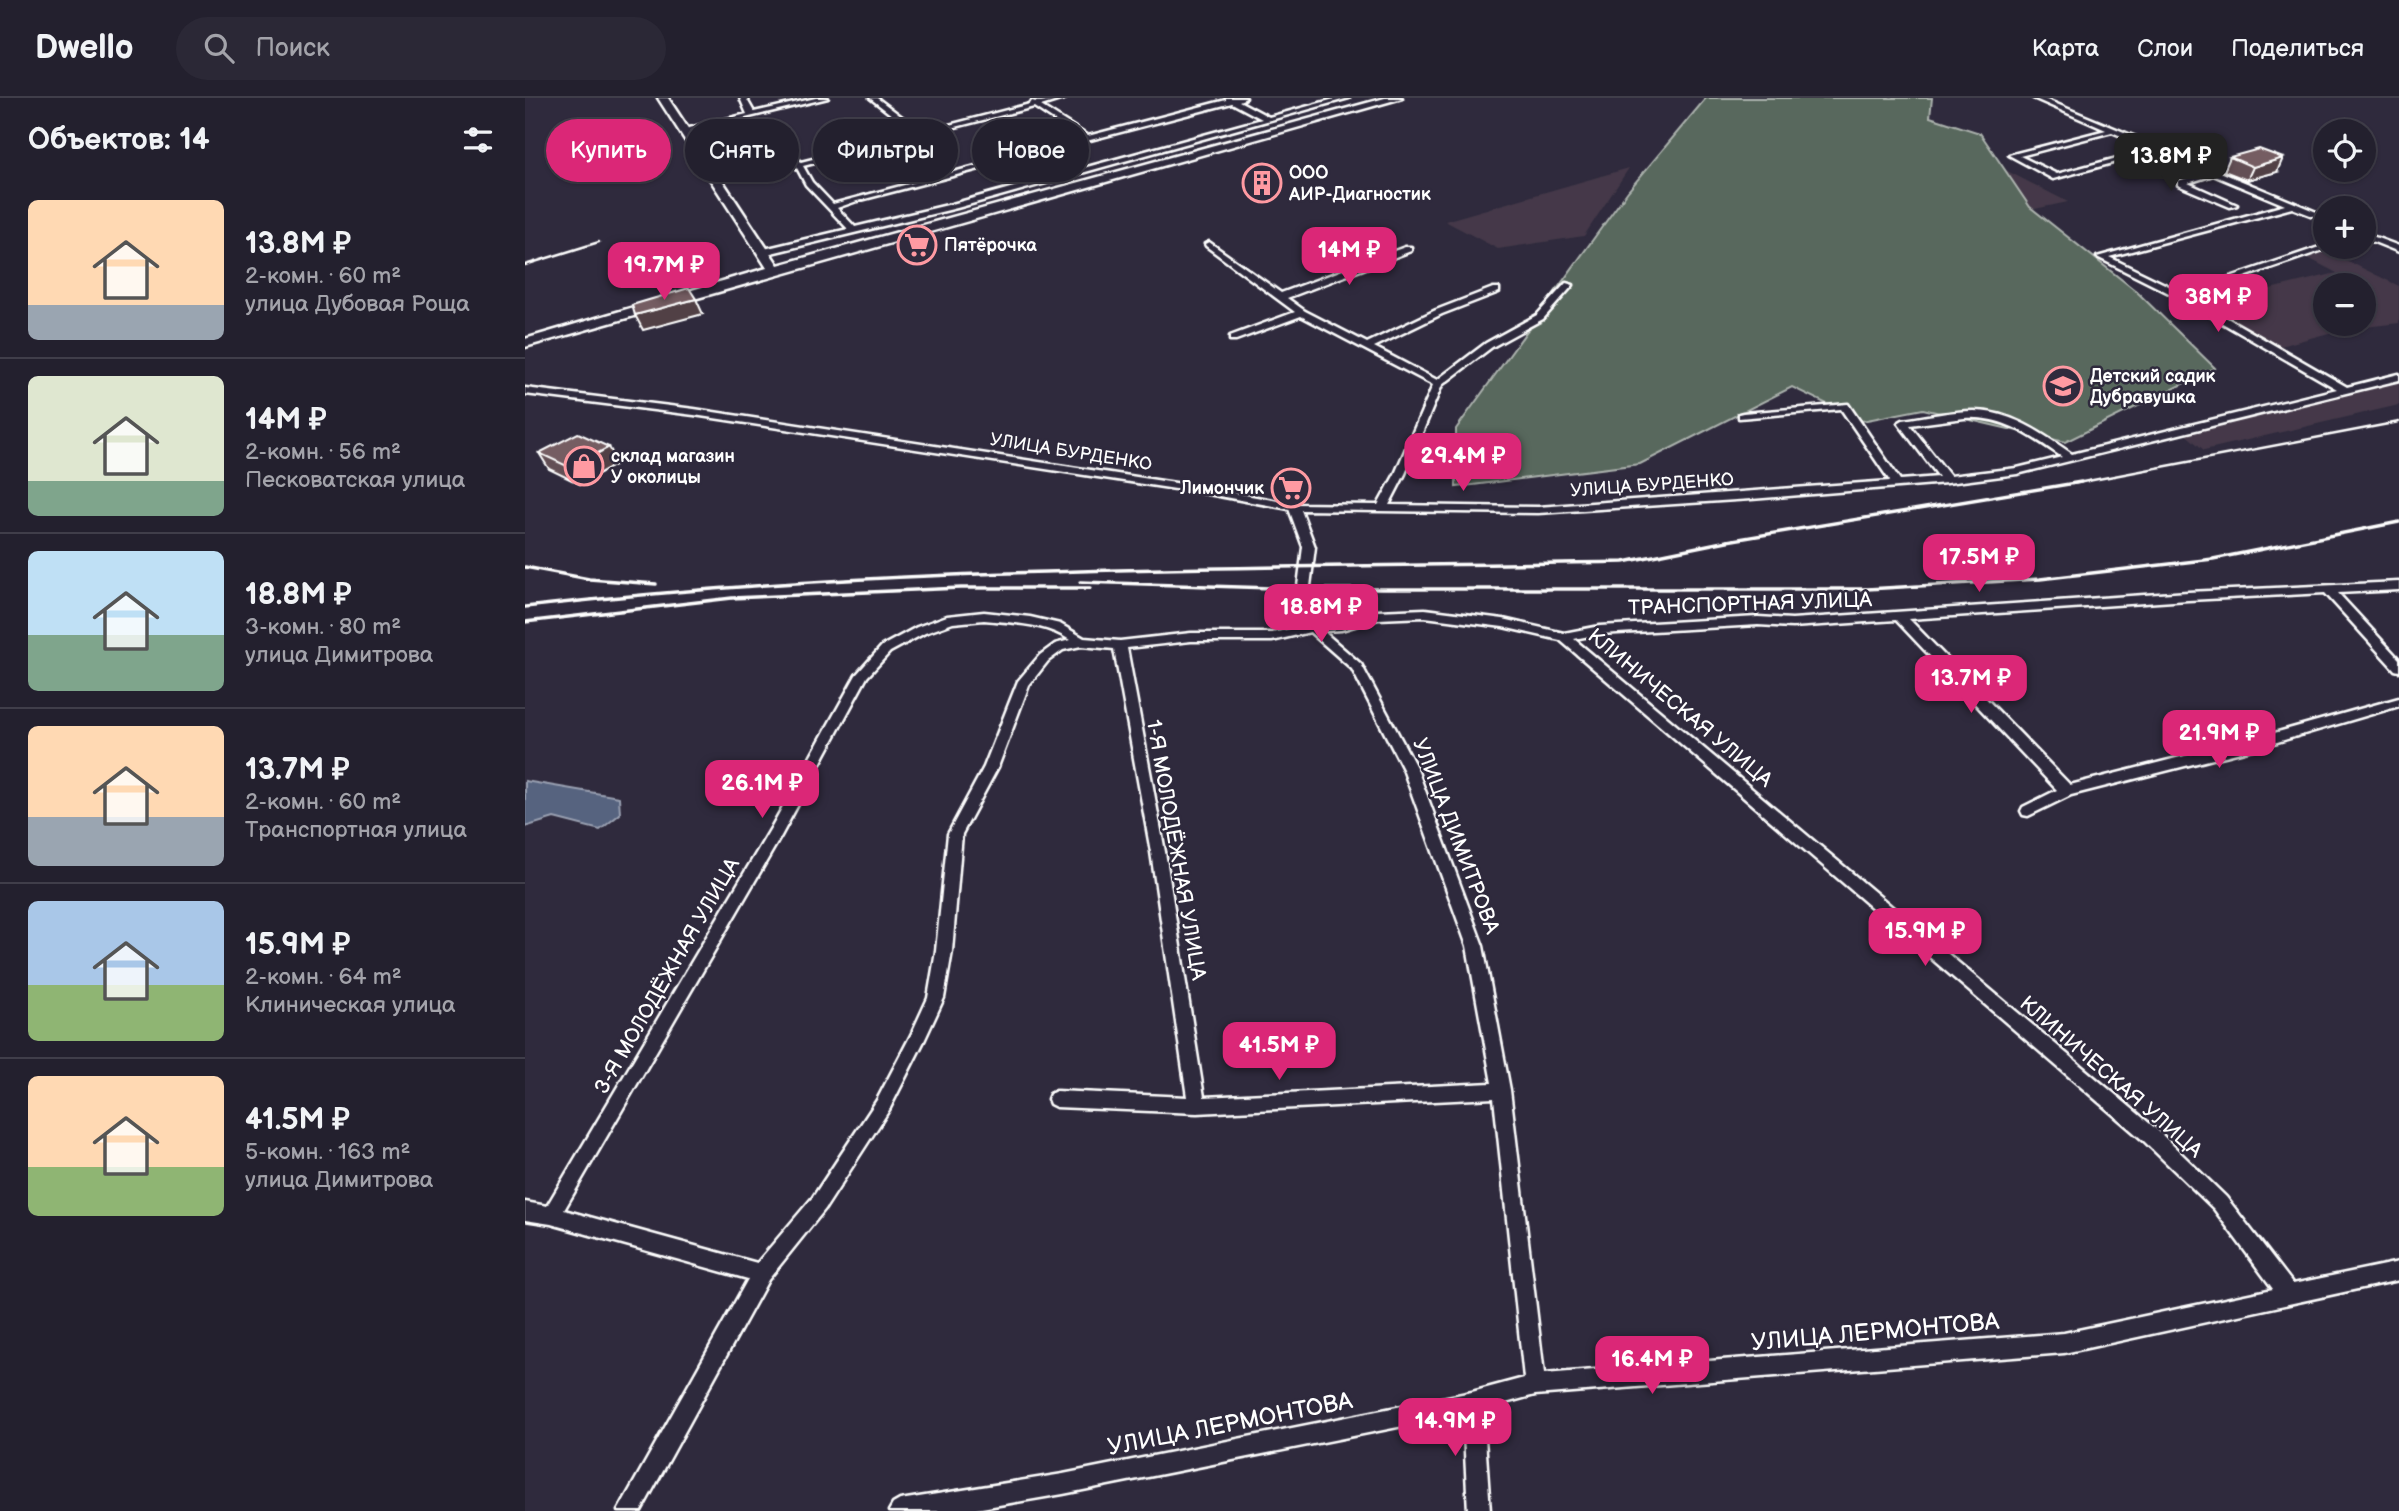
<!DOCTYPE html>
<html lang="ru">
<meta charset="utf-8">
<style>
:root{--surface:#23202e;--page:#2b2836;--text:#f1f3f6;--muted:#a3a3aa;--line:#403e4a;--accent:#db2777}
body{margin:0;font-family:"Balsamiq Sans",sans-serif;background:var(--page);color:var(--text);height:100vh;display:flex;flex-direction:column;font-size:26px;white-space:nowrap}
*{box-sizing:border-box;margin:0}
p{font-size:23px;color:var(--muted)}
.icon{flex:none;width:38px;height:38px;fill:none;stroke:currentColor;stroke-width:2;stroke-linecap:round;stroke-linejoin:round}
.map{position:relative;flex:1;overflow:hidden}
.details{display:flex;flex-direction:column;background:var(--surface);width:525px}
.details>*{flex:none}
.guide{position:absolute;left:21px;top:21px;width:665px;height:63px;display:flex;gap:14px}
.tools{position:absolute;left:1788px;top:21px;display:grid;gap:14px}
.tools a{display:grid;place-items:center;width:63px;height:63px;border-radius:50%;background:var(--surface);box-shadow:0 2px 5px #0004,0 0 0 2px var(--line);font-size:35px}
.price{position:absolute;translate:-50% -60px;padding:0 16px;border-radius:14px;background:var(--accent);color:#fff;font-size:23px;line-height:46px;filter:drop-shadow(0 2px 4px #0008)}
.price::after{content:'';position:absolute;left:50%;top:42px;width:21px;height:16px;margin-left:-10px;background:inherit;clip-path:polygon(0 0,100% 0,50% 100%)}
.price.on{background:#222;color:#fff}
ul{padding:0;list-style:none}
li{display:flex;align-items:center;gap:21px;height:175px;padding:0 28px}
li+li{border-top:2px solid var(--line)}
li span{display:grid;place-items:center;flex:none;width:196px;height:140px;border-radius:10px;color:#555}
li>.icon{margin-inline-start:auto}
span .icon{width:84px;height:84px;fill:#fffc;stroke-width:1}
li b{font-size:30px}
h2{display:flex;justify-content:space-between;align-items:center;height:84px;padding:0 28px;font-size:30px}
.pill{padding:0 24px;border-radius:32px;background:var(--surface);box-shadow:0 2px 5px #0004,0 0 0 2px var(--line);font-size:24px;line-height:63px}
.pill.on{background:var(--accent);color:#fff}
header{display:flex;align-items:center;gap:42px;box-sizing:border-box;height:98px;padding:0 35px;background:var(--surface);border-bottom:2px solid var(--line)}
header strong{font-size:33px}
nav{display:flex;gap:38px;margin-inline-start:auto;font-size:24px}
.search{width:490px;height:63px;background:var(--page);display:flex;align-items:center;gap:18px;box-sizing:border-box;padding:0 24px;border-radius:38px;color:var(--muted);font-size:26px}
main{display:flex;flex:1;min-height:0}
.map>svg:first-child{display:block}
.built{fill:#443948;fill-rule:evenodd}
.green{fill:#59675d;stroke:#acb3ae;stroke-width:2}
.water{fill:#57637f;stroke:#9aa1b2;stroke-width:2}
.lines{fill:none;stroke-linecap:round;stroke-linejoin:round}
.minor-casing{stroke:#fff;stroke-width:5}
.secondary-casing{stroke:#fff;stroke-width:5}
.minor{fill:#2f2a3d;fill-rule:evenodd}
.secondary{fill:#2f2a3d;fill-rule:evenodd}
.rail-far1{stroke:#fff;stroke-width:2.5}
.rail{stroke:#fff;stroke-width:3.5}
.wall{fill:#645054;stroke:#fff;stroke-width:2}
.shaded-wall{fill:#514145;stroke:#fff;stroke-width:2}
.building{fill:#745d62;stroke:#fff;stroke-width:2}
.labels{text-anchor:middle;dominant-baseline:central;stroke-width:5;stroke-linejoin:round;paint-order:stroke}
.far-poi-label{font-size:18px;font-weight:bold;fill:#fff;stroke:#2f2a3d;text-anchor:start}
.far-street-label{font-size:18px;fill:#fff;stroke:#2f2a3d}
.street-label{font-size:21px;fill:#fff;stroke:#2f2a3d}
.near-street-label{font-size:24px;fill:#fff;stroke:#2f2a3d}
</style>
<header>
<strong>Dwello</strong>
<div class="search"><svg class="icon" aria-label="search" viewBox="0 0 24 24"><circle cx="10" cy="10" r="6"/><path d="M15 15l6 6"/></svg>Поиск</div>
<nav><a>Карта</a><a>Слои</a><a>Поделиться</a></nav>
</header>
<main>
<section class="details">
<h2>Объектов: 14<svg class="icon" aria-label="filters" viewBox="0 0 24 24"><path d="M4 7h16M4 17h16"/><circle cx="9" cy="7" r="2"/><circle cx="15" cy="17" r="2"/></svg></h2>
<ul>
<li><span style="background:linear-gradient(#ffd9b3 75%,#9aa5b1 0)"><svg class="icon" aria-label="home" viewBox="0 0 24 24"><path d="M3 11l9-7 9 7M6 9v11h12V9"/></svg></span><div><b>13.8M ₽</b><p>2-комн. · 60 m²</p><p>улица Дубовая Роща</p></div></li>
<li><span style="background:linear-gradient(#dfe7d0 75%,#7fa58c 0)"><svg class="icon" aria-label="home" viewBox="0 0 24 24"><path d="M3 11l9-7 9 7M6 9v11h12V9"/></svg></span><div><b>14M ₽</b><p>2-комн. · 56 m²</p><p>Песковатская улица</p></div></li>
<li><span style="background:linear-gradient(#bfe0f5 60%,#7fa58c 0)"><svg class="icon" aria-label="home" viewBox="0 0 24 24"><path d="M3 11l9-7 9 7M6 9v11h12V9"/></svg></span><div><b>18.8M ₽</b><p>3-комн. · 80 m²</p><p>улица Димитрова</p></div></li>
<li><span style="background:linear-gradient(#ffd9b3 65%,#9aa5b1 0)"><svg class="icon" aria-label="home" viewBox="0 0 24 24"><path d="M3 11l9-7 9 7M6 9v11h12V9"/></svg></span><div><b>13.7M ₽</b><p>2-комн. · 60 m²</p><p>Транспортная улица</p></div></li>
<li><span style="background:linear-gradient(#a9c7e8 60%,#8fb573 0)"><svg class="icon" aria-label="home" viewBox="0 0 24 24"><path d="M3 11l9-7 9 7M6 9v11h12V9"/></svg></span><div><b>15.9M ₽</b><p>2-комн. · 64 m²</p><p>Клиническая улица</p></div></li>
<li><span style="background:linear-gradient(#ffd9b3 65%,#8fb573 0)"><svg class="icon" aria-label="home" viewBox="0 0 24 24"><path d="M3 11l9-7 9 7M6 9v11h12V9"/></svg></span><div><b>41.5M ₽</b><p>5-комн. · 163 m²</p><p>улица Димитрова</p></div></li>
</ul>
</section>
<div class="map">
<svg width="1874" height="1413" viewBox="0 0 1874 1413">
<rect width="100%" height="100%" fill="#2f2a3d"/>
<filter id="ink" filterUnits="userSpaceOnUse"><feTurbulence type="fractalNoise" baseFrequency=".0143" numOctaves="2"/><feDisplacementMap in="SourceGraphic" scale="14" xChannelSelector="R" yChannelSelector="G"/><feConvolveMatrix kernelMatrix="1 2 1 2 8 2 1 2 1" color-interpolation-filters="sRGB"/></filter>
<g filter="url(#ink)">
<g class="built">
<polygon points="1412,37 1543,104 1505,112"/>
<polygon points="1104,70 1059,138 973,151 920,123"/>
<path d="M1800,152L1874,188V225L1815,232L1752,249L1669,198L1689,192L1703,201L1812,175L1779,158ZM1801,187H1839V226H1801Z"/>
<polygon points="1874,281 1874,307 1679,352 1659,335"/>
</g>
<polygon class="green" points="1181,0 1407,0 1405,19 1455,35 1505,109 1611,193 1690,270 1540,344 1398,311 1337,323 1267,289 1115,366 931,389 931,331 1103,93"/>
<polygon class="water" points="0,683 94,699 95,716 75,732 29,720 0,729"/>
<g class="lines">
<defs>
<g id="minor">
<path d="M215,0H221L229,14L291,0H303L216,21L231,38L257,42L276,64L390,35L345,0H352L397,34L505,6L507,3C516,6 531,0 541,0L516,8L563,38L701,2V0H721L714,3L744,19L813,0H824L432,110L238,157L235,156V152L323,131L281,87L271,68L252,46L226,42L210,23L160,34L156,32L222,16ZM707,5L737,21L427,106L330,129L312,110L332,103ZM509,9L556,40L308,106L287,84L278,68Z"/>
<path d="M1508,0H1517L1801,118V123L1767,110L1584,159L1658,195L1800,147L1807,149L1664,198L1822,289L1874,276V282L1492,376L1422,385L1226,401L1013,415L776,412L790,449L782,512L791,526L815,524L852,513L900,511L978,521L1039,535L1075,528L1233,519L1267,521L1663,494L1874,484V492L1813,495L1874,561V573L1870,572L1800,495L1663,502L1384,521L1545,687L1735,639L1874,600V608L1735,649L1546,697L1503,718L1498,717L1496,713L1498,709L1532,692L1371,522L1267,529L1233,527L1075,536L1049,541L1631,1031L1701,1099L1768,1186L1874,1164V1182L1539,1255L1010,1297L958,1311L965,1413H943L938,1316L538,1396L439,1413H364L368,1406L375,1402L538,1376L947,1294L999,1280L969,1000L672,1015L531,1009L525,1006L523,1001L525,996L531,993L662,999L626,754L589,551L556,548L538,552L523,563L504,587L473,669L437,736L427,853L419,900L400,941L364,1012L300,1111L243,1182L116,1413H93L223,1181L26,1126L0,1122V1104L22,1108L246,730L331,577L357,548L392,529L422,518L459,514L505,519L535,526L559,540L595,543L666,535H747L780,528L770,512L778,449L764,411L683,396L169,317L0,296V290L169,311L683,390L769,406L853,407L870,376L908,287L776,218L711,242H705V238L770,214L681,148L680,146L684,144L756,195L880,149H886V153L762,200L780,213L842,245L911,212L968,190H974V194L917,216L849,249L912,282L961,245L1012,217L1041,185L1048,187L1018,221L967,249L917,287L880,376L864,407L1013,409L1365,383L1316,311L1214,320V316L1218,315L1323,306L1375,382L1414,379L1373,325L1378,322C1401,319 1425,313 1449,313C1486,313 1518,336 1547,356L1812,291L1654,200L1572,159L1760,107L1688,77L1663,85L1712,107L1705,109L1653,87V83L1682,74L1633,53L1528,81L1484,57L1581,32ZM1587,34L1626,51L1532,76L1495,58ZM1439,320C1477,317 1507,338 1537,359L1492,370L1425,378L1385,327ZM900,519L978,529L1035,542L1619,1043L1689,1111L1748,1191L1539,1235L1019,1276L985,992L958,848L892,671L836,566L798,533L816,532L853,521ZM459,522C489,525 520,525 545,542L530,546L515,557L493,583L459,669L423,736L411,853L403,900L386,937L352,1002L288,1099L232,1165L39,1112L256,738L342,579L365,554L400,535L428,525ZM785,534L827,571L878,671L942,848L967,985L679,999L640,754L602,550L666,543H747Z"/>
<polygon points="1839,135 1874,148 1874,154 1839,140"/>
</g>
<polygon id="secondary" points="133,0 143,0 253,167 860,0 877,0 0,249 0,241 242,170"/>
</defs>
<use href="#minor" class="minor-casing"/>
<use href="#secondary" class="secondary-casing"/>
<use href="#minor" class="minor"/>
<use href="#secondary" class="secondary"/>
<g class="rail-far1">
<polyline points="0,167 74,144"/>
<polyline points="1547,386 1874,324"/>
</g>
<g class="rail">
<polyline points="0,469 64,481 131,486"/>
<polyline points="555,484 779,491 1342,491 1515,481 1688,461 1874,424"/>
<path d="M0,509C365,466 733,471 1099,464L1202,443L1556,384"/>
<polyline points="0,524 207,500 436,490 565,490"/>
</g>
</g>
<g class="wall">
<polygon points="1705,59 1752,74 1722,82 1699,73"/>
<polygon points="14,355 93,365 55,386 24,371"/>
</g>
<g class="shaded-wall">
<polygon points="1758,60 1752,74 1722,82 1728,69"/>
<polygon points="171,201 178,216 118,232 110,217"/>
<polygon points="84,349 93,365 55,386 46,370"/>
</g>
<g class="building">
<polygon points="1734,51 1758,60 1728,69 1705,59"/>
<polygon points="164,190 171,201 110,217 107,207"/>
<polygon points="53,335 84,349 46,370 14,355"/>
</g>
</g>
<defs>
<symbol id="building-ring" viewBox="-11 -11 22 22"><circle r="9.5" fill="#2f2a3d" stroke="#ff9aa2" stroke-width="1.5"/><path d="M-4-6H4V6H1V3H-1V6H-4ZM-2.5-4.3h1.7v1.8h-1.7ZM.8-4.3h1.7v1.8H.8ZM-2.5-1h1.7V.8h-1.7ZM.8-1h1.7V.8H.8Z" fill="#ff9aa2"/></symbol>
<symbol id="supermarket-ring" viewBox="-11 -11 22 22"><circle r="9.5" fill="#2f2a3d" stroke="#ff9aa2" stroke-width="1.5"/><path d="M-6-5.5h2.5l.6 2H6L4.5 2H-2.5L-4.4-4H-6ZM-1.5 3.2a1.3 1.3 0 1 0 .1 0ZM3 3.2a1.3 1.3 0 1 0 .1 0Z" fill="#ff9aa2"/></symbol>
<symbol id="school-ring" viewBox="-11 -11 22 22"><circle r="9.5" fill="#2f2a3d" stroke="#ff9aa2" stroke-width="1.5"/><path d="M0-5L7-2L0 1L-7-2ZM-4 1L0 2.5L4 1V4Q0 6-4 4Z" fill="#ff9aa2"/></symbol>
<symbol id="shop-ring" viewBox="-11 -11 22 22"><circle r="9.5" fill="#2f2a3d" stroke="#ff9aa2" stroke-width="1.5"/><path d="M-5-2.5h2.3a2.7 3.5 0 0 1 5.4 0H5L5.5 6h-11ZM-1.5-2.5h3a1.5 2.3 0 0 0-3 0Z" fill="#ff9aa2"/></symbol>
</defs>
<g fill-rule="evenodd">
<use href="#building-ring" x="715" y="63" width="44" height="44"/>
<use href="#supermarket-ring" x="370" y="125" width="44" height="44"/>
<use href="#school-ring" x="1516" y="266" width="44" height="44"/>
<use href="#shop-ring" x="37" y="346" width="44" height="44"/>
<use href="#supermarket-ring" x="744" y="368" width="44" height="44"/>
</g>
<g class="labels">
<g class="far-poi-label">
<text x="764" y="75">ООО<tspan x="764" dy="21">АИР-Диагностик</tspan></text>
<text x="419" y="147">Пятёрочка</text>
<text x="1565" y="278">Детский садик<tspan x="1565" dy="21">Дубравушка</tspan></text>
<text x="86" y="358">склад магазин<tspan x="86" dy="21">У околицы</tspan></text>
<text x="739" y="390" text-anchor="end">Лимончик</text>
</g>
<g class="far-street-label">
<text transform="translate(546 354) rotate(9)">УЛИЦА БУРДЕНКО</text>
<text transform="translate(1127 387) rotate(-4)">УЛИЦА БУРДЕНКО</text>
</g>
<g class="street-label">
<text transform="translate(1225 506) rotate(-2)">ТРАНСПОРТНАЯ УЛИЦА</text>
<text transform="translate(1155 610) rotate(40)">КЛИНИЧЕСКАЯ УЛИЦА</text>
<text transform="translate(931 738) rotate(69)">УЛИЦА ДИМИТРОВА</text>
<text transform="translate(651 752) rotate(80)">1-Я МОЛОДЁЖНАЯ УЛИЦА</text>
<text transform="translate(142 878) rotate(-60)">3-Я МОЛОДЁЖНАЯ УЛИЦА</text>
<text transform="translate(1586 979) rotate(41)">КЛИНИЧЕСКАЯ УЛИЦА</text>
</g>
<g class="near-street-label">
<text transform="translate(1350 1234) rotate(-5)">УЛИЦА ЛЕРМОНТОВА</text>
<text transform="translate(705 1326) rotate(-11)">УЛИЦА ЛЕРМОНТОВА</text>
</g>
</g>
</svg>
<div class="tools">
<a><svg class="icon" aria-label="locate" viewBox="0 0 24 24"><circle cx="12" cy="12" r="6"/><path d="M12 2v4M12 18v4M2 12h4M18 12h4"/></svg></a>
<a>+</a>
<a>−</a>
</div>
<b class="price on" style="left:1646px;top:95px">13.8M ₽</b>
<b class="price" style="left:824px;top:189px">14M ₽</b>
<b class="price" style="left:139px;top:204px">19.7M ₽</b>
<b class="price" style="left:1693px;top:236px">38M ₽</b>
<b class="price" style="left:938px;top:395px">29.4M ₽</b>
<b class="price" style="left:1454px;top:496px">17.5M ₽</b>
<b class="price" style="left:796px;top:546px">18.8M ₽</b>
<b class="price" style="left:1446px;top:617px">13.7M ₽</b>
<b class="price" style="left:1694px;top:672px">21.9M ₽</b>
<b class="price" style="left:237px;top:722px">26.1M ₽</b>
<b class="price" style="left:1400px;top:870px">15.9M ₽</b>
<b class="price" style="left:754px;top:984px">41.5M ₽</b>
<b class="price" style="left:1127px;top:1298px">16.4M ₽</b>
<b class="price" style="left:930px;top:1360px">14.9M ₽</b>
<div class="guide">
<a class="pill on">Купить</a>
<a class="pill">Снять</a>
<a class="pill">Фильтры</a>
<a class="pill">Новое</a>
</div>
</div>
</main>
